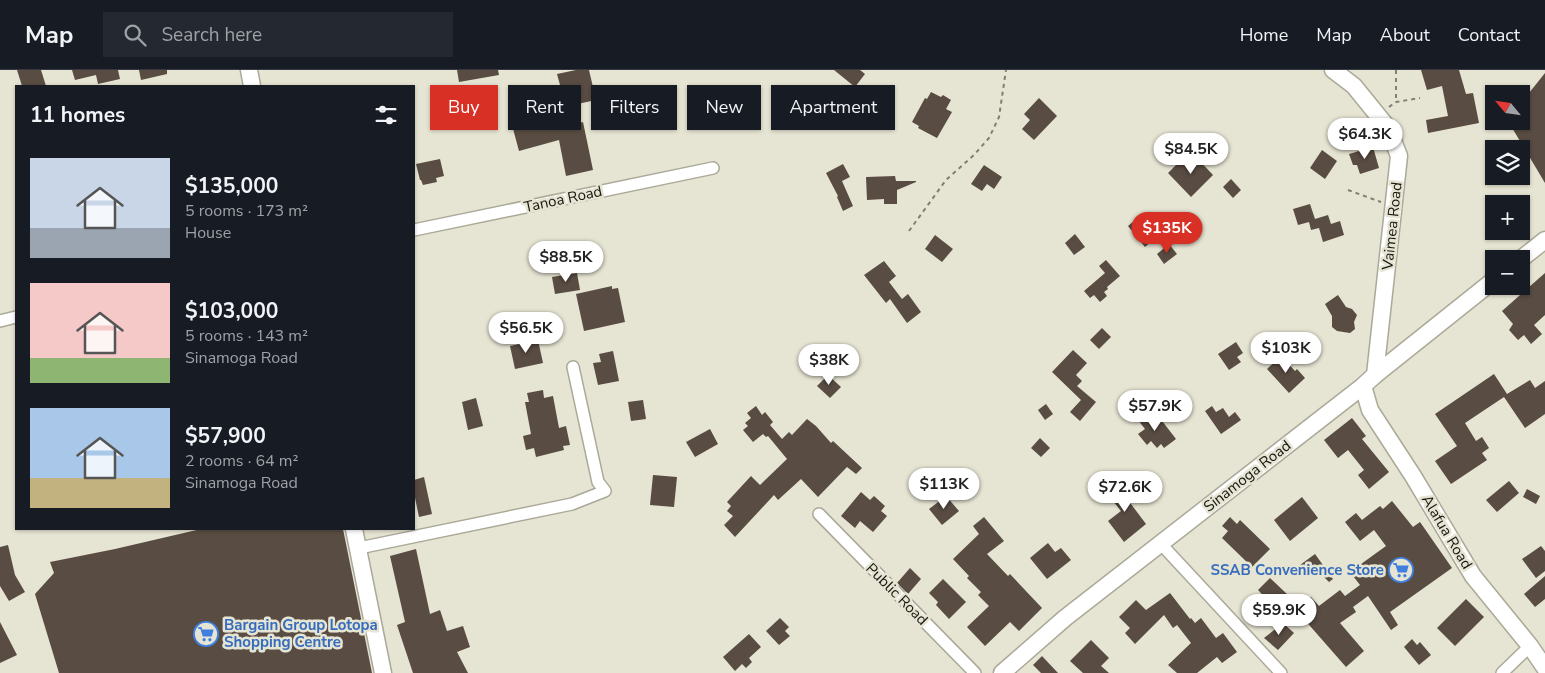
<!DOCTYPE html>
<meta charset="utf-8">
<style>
:root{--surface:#171b24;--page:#242831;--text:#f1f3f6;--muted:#9ea1a6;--line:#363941;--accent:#d93025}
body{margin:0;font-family:"Nunito Sans",sans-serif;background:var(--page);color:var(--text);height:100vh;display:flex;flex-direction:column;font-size:19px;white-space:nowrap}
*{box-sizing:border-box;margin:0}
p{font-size:16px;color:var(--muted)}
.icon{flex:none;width:28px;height:28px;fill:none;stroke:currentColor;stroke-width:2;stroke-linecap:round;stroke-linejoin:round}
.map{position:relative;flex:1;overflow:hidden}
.panel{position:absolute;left:15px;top:15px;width:400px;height:445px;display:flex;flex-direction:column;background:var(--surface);border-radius:0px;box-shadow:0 1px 4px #0004}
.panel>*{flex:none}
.banner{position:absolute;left:430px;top:15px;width:475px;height:45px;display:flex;gap:10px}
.needle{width:32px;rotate:299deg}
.controls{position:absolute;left:1485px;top:15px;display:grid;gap:10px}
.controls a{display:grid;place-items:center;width:45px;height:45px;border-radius:0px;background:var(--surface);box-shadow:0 1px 4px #0004;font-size:25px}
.price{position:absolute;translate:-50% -42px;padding:0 11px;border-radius:18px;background:#fff;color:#222;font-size:16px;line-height:32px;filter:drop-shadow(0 1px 2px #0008)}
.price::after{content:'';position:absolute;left:50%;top:30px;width:15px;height:11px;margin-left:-8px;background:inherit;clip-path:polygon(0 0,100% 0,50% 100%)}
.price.active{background:var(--accent);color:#fff}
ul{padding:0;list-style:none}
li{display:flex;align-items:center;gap:15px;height:125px;padding:0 15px}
li span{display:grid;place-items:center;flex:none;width:140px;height:100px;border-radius:0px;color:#555}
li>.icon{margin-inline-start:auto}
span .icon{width:60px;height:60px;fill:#fffc;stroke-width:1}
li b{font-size:21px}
h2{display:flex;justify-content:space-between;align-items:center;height:60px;padding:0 15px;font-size:21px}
.tag{padding:0 18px;border-radius:0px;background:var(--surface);box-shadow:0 1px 4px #0004;font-size:18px;line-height:45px}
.tag.active{background:var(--accent);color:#fff}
header{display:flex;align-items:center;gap:30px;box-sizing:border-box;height:70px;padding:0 25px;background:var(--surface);border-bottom:1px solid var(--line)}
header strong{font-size:24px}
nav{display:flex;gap:28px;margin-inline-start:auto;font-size:18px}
.search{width:350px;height:45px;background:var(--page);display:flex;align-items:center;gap:12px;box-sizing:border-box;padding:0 18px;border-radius:0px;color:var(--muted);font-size:19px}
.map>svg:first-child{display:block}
.building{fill:#594c42}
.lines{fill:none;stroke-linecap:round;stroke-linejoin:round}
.street-casing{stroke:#aba998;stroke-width:14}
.secondary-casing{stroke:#aba998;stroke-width:19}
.path{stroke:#807f73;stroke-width:2;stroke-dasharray:4 4;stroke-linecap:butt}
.street{stroke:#fff;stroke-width:11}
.secondary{stroke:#fff;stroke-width:16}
.labels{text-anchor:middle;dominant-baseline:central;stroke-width:5;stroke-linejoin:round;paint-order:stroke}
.street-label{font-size:15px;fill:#171610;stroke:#e6e4d2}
.shop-label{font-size:15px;font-weight:bold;fill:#366cbe;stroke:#e6e4d2;text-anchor:end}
</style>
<header>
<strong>Map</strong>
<div class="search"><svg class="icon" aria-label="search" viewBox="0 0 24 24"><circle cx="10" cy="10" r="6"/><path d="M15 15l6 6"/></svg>Search here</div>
<nav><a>Home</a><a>Map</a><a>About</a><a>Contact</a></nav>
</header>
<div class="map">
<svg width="1545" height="603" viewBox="0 0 1545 603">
<rect width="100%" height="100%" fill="#e6e4d2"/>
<g class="building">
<polygon points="17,0 41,0 46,16 22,16"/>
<polygon points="72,0 118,0 120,9 98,14 96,5 75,10"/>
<polygon points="139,0 167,0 167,4 141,10"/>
<polygon points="457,0 498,0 499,5 459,12"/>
<polygon points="576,0 589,0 596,30 568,36 572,55 583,52 593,100 566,106 559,70 519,81 512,55 551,44 546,22 550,21 549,18 560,15 557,4"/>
<polygon points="834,0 860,0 865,4 855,17"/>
<polygon points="1421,0 1459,0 1466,24 1473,23 1479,53 1428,63 1426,50 1448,46 1442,16 1427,20"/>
<polygon points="1545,3 1545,113 1508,51 1521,51 1521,33"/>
<polygon points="931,22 941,27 943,25 951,30 946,39 952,42 937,68 918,58 919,56 912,52 925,28 927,29"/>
<polygon points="1039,28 1057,46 1034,70 1022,59 1030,50 1024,44"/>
<polygon points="1373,77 1379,98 1360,104 1357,95 1353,95 1349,84"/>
<polygon points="1322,80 1337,91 1325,109 1310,98"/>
<polygon points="1195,86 1213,105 1191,127 1168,103 1183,88 1188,93"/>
<polygon points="440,89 444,106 436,108 437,112 423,115 421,110 420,110 416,94"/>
<polygon points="843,94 850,107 842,111 853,136 843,141 837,127 838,126 826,103"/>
<polygon points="984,95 1002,107 994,119 987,114 982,121 971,114"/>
<polygon points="895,106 896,111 916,111 916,112 897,120 897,134 884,134 884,129 867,130 866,107"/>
<polygon points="1231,109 1241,120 1233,128 1223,117"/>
<polygon points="1310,134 1315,149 1328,145 1331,154 1340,151 1344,165 1323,172 1319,158 1311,160 1309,152 1298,155 1293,139"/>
<polygon points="1139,147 1150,161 1147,163 1153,170 1145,177 1128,156"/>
<polygon points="1075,164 1085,177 1074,185 1065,173"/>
<polygon points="935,165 953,179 942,192 925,179"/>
<polygon points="1169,174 1177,184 1164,194 1157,184"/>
<polygon points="1106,190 1120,206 1107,217 1108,219 1104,222 1107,226 1100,232 1094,225 1090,228 1084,221 1105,203 1099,196"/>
<polygon points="884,191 896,206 889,212 902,229 908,224 921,242 907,253 890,229 886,233 864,205"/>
<polygon points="577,203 580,220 555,224 552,207"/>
<polygon points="1545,203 1545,245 1534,255 1542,264 1531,274 1524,265 1518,270 1509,260 1513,254 1502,241"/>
<polygon points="612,216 612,219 618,218 625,252 584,261 576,224"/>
<polygon points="1338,225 1346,237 1352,239 1357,245 1354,252 1355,259 1350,263 1337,261 1332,257 1332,246 1325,234"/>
<polygon points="518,243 522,254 510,258 506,247"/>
<polygon points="1102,258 1111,267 1099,279 1090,270"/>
<polygon points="538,270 543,293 515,299 510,276"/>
<polygon points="1236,272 1243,283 1237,287 1241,292 1229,300 1218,284"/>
<polygon points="1073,280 1087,293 1076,305 1082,311 1077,316 1096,332 1080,351 1070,342 1081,330 1052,302"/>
<polygon points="613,281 619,311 598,315 593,293 601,292 599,284"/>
<polygon points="1281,286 1295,301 1297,299 1305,308 1289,323 1267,299"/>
<polygon points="1494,304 1507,324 1530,310 1535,318 1545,311 1545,344 1525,358 1504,327 1465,353 1476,371 1482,367 1489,378 1482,383 1487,390 1451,414 1435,391 1457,376 1435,344"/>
<polygon points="828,305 841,317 830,328 817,316"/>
<polygon points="543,320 544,328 553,326 559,358 566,356 570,375 563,376 564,380 536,387 534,378 526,380 523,366 531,364 525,332 529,332 527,323"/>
<polygon points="476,328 483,356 468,360 462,332"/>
<polygon points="643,330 646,349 631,351 628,332"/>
<polygon points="1046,334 1053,344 1045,350 1038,340"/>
<polygon points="756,336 762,345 765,342 773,352 770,355 782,369 789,362 792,365 807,349 816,356 831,373 833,371 862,398 856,404 847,397 818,427 801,409 778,430 774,425 735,467 724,455 733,446 727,441 731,436 727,432 751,406 760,415 787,389 768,366 766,367 763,364 753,372 743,360 748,356 745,353 751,348 747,343"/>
<polygon points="1212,336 1216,342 1223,338 1229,347 1235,342 1241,350 1221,364 1205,341"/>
<polygon points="1148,343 1154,350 1159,347 1176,369 1164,378 1161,374 1157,378 1151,371 1147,375 1138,364 1145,359 1138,350"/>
<polygon points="1352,348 1366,366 1362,369 1389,402 1369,419 1358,405 1364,400 1348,380 1338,388 1324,370"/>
<polygon points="710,359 718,374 695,387 686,372"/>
<polygon points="1040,368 1050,378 1041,387 1031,378"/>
<polygon points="653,405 677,407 674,437 650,435"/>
<polygon points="424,407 432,444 419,447 414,423 414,410"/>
<polygon points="1125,411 1136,424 1128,430 1146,454 1124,472 1108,451 1121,441 1109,426"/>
<polygon points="1509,411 1519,423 1497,442 1486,430"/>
<polygon points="1527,419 1540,426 1536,434 1523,427"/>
<polygon points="861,422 870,430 874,426 885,436 881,441 887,446 873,462 860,451 855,458 841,446"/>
<polygon points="946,426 959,441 942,455 929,439"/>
<polygon points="1302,427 1318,448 1290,471 1274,450"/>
<polygon points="1392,431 1413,457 1420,452 1452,498 1390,542 1398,555 1391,560 1368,526 1353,537 1356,542 1340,553 1364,581 1346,597 1296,540 1311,527 1319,536 1340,520 1345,526 1360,515 1350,502 1386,476 1374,460 1360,471 1345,452 1356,443 1362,450 1380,436 1383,439"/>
<polygon points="984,447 1004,471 987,484 1008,506 1010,504 1042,538 1019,561 1010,552 985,576 967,557 989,536 978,525 981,522 967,508 969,506 953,489 979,464 973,456"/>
<polygon points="1230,447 1237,454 1240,450 1270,479 1252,497 1222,468 1228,461 1222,456"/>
<polygon points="201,459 343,459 372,603 59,603 35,524 54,503 50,492 115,479"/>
<polygon points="1048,473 1055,482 1061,478 1071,490 1047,509 1030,488"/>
<polygon points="8,475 15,505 25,522 9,531 0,516 0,477"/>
<polygon points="1541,476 1545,481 1545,501 1536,508 1522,489"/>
<polygon points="416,479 430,544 440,540 447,561 463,556 470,577 457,582 468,603 413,603 397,555 405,552 390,486"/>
<polygon points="1315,484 1333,509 1329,512 1315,498 1308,505 1300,495"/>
<polygon points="910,498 921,509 908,524 897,513"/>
<polygon points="1545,506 1545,529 1535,537 1524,524"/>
<polygon points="1270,508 1288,525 1277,536 1273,536 1258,520"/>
<polygon points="943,509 966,532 949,549 936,535 938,532 929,523"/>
<polygon points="1170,523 1190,549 1191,548 1195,553 1201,548 1216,568 1223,563 1237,582 1222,593 1217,587 1197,603 1177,603 1168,595 1191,573 1177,555 1173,558 1164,545 1135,574 1125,563 1130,558 1119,547 1136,530 1146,540"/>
<polygon points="1466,529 1484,547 1455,576 1437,558"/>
<polygon points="780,548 789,557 785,561 790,566 779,575 766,561"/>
<polygon points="0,552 17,585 0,593"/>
<polygon points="1283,553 1294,563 1278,580 1264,568"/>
<polygon points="749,564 761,577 749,588 752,592 746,598 742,594 735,601 723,587"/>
<polygon points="1412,569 1417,575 1420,572 1431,585 1419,595 1404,577"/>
<polygon points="1091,570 1109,588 1101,596 1109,603 1083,603 1070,591"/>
<polygon points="1042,586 1058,603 1041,603 1033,595"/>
</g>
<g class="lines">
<defs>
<g id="street">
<polyline points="414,160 713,98"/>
<polyline points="0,251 16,247"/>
<polyline points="819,444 975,603"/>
<polyline points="1161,474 1281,603"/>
<polyline points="359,478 572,434 605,421 598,412 573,297"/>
<polyline points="1502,603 1530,576"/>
</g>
<g id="secondary">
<polyline points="249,0 252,16"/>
<polyline points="1333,0 1354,16 1388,58 1399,86 1375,305"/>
<polyline points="1521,189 1545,170"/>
<polyline points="1363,316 1370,340 1413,406 1473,506 1530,576 1545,598"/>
<polyline points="354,459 383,603"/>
<polyline points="1002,603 1065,548 1363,316 1375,305 1494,210"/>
</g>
</defs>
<use href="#street" class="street-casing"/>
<use href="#secondary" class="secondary-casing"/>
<g class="path">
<polyline points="1396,0 1396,32"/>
<polyline points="1389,37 1396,32 1420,28"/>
<polyline points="1348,120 1381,132"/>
<polyline points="909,161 946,110 974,85 989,68 999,47 1006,0"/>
</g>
<use href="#street" class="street"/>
<use href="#secondary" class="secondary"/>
</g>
<defs>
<symbol id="supermarket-ring" viewBox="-11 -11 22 22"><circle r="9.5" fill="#e6e4d2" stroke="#3f7fe0" stroke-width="1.5"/><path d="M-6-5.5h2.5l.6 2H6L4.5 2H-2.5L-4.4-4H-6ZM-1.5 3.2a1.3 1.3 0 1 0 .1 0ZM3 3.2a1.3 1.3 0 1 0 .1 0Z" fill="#3f7fe0"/></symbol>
</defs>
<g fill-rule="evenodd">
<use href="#supermarket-ring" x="1387" y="486" width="28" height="28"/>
<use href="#supermarket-ring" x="192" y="550" width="28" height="28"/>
</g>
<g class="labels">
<g class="street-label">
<text transform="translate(563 129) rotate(-12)">Tanoa Road</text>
<text transform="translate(1392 156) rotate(-84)">Vaimea Road</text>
<text transform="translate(1247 406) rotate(-38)">Sinamoga Road</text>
<text transform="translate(1447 462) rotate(59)">Alafua Road</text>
<text transform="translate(897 524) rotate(45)">Public Road</text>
</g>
<g class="shop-label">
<text x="1384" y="500">SSAB Convenience Store</text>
<text x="224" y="555" text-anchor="start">Bargain Group Lotopa<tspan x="224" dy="17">Shopping Centre</tspan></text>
</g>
</g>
</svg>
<div class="controls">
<a><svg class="needle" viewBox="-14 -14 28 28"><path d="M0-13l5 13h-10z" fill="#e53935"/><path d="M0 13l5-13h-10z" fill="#9ea1a6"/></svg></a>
<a><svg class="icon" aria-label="layers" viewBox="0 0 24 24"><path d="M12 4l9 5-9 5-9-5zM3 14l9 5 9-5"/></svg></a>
<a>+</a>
<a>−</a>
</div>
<b class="price" style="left:1365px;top:90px">$64.3K</b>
<b class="price" style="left:1191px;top:105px">$84.5K</b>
<b class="price active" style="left:1167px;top:184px">$135K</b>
<b class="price" style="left:566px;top:213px">$88.5K</b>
<b class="price" style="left:526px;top:284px">$56.5K</b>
<b class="price" style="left:1286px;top:304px">$103K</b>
<b class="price" style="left:829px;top:316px">$38K</b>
<b class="price" style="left:1155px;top:362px">$57.9K</b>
<b class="price" style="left:944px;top:440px">$113K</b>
<b class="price" style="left:1125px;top:443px">$72.6K</b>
<b class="price" style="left:1279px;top:566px">$59.9K</b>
<div class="banner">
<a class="tag active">Buy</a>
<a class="tag">Rent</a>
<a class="tag">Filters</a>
<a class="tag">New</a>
<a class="tag">Apartment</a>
</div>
<section class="panel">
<h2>11 homes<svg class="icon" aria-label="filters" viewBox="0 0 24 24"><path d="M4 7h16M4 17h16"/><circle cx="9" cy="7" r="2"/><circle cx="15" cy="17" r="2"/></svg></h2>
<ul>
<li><span style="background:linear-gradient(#c9d6e8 70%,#9aa5b1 0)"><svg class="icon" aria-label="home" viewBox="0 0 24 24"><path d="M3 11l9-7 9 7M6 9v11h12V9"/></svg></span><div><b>$135,000</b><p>5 rooms · 173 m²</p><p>House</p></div></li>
<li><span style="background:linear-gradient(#f6c9c9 75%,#8fb573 0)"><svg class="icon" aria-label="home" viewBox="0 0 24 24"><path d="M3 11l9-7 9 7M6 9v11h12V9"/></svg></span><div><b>$103,000</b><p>5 rooms · 143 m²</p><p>Sinamoga Road</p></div></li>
<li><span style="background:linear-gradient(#a9c7e8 70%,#c2b280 0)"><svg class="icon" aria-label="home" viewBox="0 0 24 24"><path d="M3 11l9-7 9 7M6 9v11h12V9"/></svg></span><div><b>$57,900</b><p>2 rooms · 64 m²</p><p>Sinamoga Road</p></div></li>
</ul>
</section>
</div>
